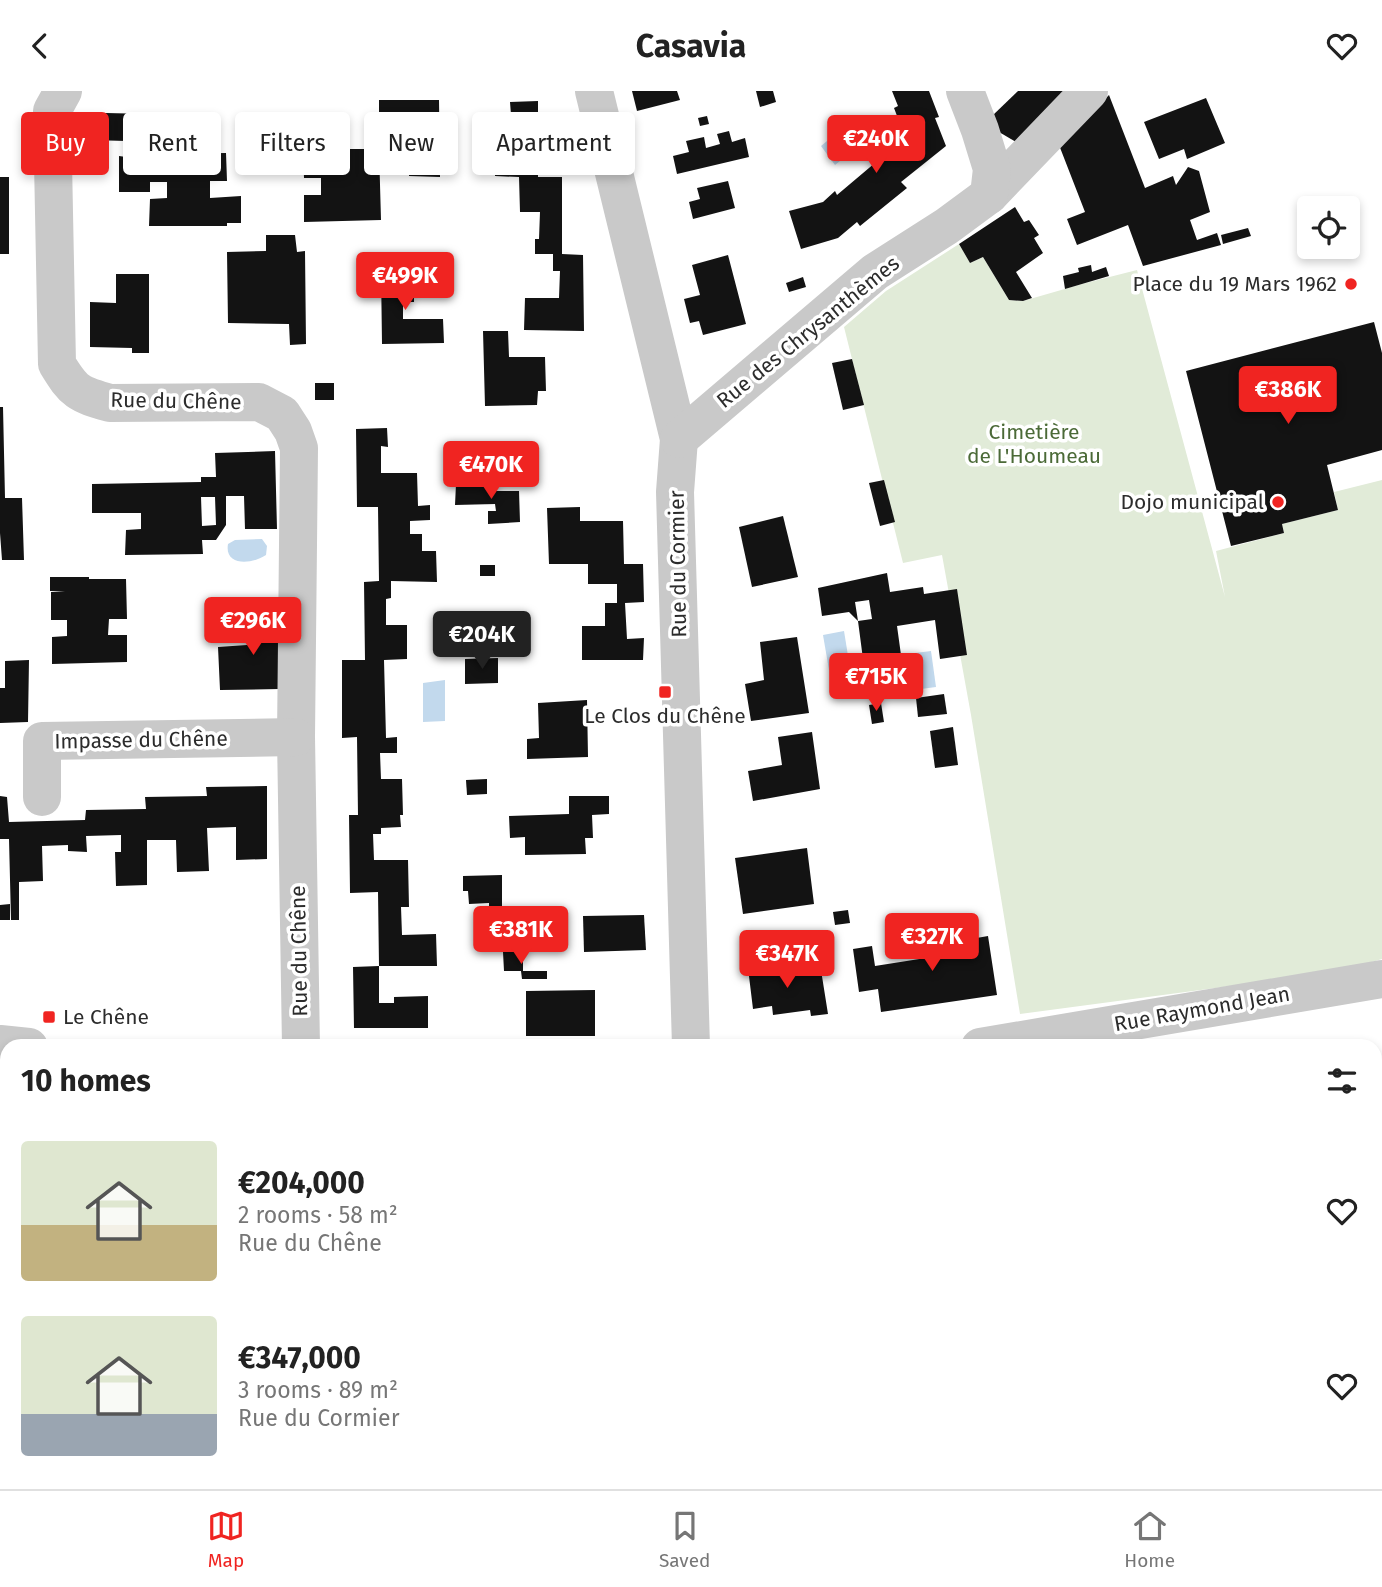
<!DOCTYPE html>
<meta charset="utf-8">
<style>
:root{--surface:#fff;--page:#f6f6f6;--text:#222;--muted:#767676;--line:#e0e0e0;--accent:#f02421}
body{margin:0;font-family:"Fira Sans",sans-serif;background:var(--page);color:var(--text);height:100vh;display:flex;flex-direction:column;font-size:26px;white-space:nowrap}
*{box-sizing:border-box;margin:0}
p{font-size:23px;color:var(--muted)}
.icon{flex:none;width:38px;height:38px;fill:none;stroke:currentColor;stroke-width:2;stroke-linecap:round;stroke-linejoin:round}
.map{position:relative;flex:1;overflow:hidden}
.sheet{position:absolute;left:0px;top:948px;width:1382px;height:450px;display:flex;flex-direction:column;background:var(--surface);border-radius:21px 21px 0 0;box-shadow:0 4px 10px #0003}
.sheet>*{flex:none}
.banner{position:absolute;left:21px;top:21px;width:700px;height:63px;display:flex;gap:14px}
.controls{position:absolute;left:1297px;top:105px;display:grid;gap:14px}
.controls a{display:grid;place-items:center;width:63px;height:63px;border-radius:7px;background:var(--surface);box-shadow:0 4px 10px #0003;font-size:35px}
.price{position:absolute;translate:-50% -60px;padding:0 16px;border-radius:7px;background:var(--accent);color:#fff;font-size:23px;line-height:46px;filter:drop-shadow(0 2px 4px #0008)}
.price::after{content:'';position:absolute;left:50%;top:42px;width:21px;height:16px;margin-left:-10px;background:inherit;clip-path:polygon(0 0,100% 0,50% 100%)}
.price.active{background:#222;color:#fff}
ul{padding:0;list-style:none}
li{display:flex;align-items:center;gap:21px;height:175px;padding:0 21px}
li span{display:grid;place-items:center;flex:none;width:196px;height:140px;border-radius:7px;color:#555}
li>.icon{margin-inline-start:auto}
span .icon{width:84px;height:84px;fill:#fffc;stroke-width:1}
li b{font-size:30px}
h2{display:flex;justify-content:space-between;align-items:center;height:84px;padding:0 21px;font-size:30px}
.tag{padding:0 24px;border-radius:7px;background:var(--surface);box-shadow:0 4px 10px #0003;font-size:24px;line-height:63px}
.tag.active{background:var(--accent);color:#fff}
header{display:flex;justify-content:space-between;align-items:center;height:91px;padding:0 21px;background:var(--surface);font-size:32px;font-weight:700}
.tab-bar{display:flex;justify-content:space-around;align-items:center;height:98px;border-top:2px solid var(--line);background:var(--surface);font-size:19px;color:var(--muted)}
.tab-bar a{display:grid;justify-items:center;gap:4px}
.tab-bar .active{color:var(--accent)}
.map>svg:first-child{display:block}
.green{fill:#e1ebd8}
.water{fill:#c2d9ed}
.building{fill:#131313;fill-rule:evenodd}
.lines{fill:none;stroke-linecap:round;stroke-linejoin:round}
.street{stroke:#c9c9c9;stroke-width:38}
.poi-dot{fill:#f02421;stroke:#fff;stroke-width:2.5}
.labels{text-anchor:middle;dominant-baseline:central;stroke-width:7;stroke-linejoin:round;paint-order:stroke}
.poi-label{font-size:21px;fill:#2c2c2c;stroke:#fff;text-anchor:end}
.street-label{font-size:21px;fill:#2c2c2c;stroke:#fff}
.park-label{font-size:21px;fill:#4b6a37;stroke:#fff}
</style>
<header><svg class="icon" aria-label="back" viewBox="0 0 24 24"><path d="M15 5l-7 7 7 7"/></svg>Casavia<svg class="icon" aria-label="heart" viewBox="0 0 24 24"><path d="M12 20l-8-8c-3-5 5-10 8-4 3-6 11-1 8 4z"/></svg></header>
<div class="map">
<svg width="1382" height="1398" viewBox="0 0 1382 1398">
<rect width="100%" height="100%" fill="#fff"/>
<polygon class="green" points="959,153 970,172 983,166 1009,209 1023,210 1082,193 1137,179 1225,506 1216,460 1284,442 1282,433 1338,419 1334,401 1382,389 1382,868 1337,881 1020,923 971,624 942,464 903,472 844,236 886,200"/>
<g class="water">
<polygon points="857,25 861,30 866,27 872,32 869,39 872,44 835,74 821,55"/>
<path d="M262,448L267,455L266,464C253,473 224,476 228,453L235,449Z"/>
<polygon points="844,540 850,577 829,579 823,544"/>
<polygon points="931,560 936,596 921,598 915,562"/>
<polygon points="445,589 445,630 423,631 423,592"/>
</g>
<g class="building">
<polygon points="632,0 677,0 680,9 637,20"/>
<polygon points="756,0 773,0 776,11 760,16"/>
<polygon points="892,0 929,0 939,26 935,27 946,55 901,91 907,97 860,135 857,131 838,147 801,158 789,120 823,111 835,100 837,104 882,66 879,63 904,43 894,17 898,15"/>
<polygon points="1018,0 1070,0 1016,51 999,41 991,26"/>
<polygon points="1109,4 1145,97 1173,85 1176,94 1188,76 1199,80 1210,121 1190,129 1197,149 1217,142 1221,154 1143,175 1128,134 1077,154 1067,128 1085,121 1059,54"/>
<polygon points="1206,7 1225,52 1187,68 1184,58 1159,68 1144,31"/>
<polygon points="379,9 439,9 440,86 409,85 409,52 379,53"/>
<polygon points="538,10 538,86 562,86 562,163 583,164 584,240 524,239 525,207 559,207 560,180 553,180 553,163 535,163 535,148 539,148 540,121 520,121 519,86 495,85 496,52 516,52 516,24 511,24 510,11"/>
<polygon points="106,22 150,23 150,63 226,62 227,90 210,90 210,107 241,105 241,132 227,132 227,135 149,135 150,108 167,107 167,91 150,91 150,101 119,101 119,65 126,66 126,50 91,49 90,23"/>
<polygon points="707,25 709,33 700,35 698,27"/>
<polygon points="729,40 732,51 745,47 749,66 677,83 673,65 689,61 686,50 704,46 706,57 720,53 717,43"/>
<polygon points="303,58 379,58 381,129 304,131 304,104 321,104 321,87 304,87"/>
<rect x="0" y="86" width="9" height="77"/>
<polygon points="728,90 735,117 693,128 689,111 700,108 697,97"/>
<polygon points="1015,116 1024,131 1029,129 1039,144 1034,147 1043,162 1016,181 1032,207 1023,210 1009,209 983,166 970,172 959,153"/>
<polygon points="1248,137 1251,145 1223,153 1221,144"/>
<polygon points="266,144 295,144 297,161 305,160 306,253 290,254 289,233 228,232 227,161 266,160"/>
<polygon points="728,164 746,233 703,244 699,230 690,232 684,208 700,204 692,174"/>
<polygon points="1091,174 1092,181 1106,176 1109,185 1065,198 1063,185 1079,181 1078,177"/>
<polygon points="414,178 414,211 403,211 403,228 443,228 444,252 382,253 381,179"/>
<polygon points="116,183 149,183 149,262 132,262 132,257 90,256 90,211 116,212"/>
<polygon points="803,186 806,196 789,201 786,192"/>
<polygon points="1374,231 1382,262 1382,359 1327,374 1338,419 1282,433 1284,442 1231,455 1186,280"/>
<polygon points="483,240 508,240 509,266 545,266 546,300 538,300 537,314 485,315"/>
<polygon points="852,268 864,314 843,319 832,272"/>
<rect x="315" y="292" width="19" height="17"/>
<polygon points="0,316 3,316 5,407 22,407 24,469 2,469 0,442"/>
<polygon points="387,337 388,356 381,355 381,382 417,382 418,415 430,414 430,429 410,430 410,443 422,443 422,460 436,460 437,491 391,490 391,507 386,508 386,534 407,534 407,568 384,569 386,647 397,646 397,662 380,662 381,688 402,688 403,724 400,724 401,736 381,737 381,743 373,743 374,769 408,769 409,816 401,816 402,844 436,843 437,875 379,875 379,912 394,912 394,906 428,905 428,937 354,937 353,876 379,875 378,801 350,802 349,724 358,724 357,646 342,647 342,569 365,569 364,491 379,490 378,416 357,416 356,338"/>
<path d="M275,360L277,438H245L244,405H226V434L216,449H202L203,463L125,464L126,439L141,438V422H92V393L201,391V386H216L215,362ZM201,406H215L216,434L202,435Z"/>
<polygon points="884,389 895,431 880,435 869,392"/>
<polygon points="496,392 496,400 519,400 520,431 488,433 488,420 496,420 495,413 455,414 456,393"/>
<polygon points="580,416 580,430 623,430 624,473 643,473 644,511 625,512 627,548 644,547 643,569 582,569 582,535 605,535 605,512 617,512 617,493 588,493 588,473 549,473 547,417"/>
<polygon points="783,425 798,486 752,496 739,436"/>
<rect x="480" y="474" width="15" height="11"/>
<path d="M887,482L890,501L923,496L924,503L957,498L967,564L940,568L935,529L897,535L901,564L863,568L858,530L849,521L822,525L818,497ZM869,509L872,528L858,530L855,511Z"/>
<polygon points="50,486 89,486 89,488 126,488 127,528 109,528 108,544 127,544 127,571 52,573 52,546 67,545 67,529 51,529 51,501 65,500 50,500"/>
<polygon points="278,521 279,598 220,599 218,556 247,554 247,522"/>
<polygon points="797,546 809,622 751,630 745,593 764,589 760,551"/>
<polygon points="498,567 498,592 465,593 465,568"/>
<polygon points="29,569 28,631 0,632 0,597 5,597 5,570"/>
<polygon points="944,603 947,623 918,626 916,607"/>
<polygon points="587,609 588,666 527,668 527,648 539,647 538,612"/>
<polygon points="881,612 884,631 872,633 869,614"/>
<polygon points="953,636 958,674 935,677 930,640"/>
<polygon points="812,641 820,698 753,710 748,680 782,674 778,646"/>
<polygon points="487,688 487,703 467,704 466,689"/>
<polygon points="267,695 267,768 236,769 236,736 207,737 209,780 177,781 176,749 147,749 147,794 116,795 115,761 121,761 121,744 86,745 87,761 68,760 68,754 42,755 43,790 19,791 19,829 11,829 9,748 0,748 0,705 7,706 9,731 85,729 86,719 146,718 145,706 207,705 206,696"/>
<polygon points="569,705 609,705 609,723 592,724 593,747 585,747 586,763 525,764 525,746 510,747 509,725 569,723"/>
<polygon points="807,757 814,813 743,823 735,767"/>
<polygon points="502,784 502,822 489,822 489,812 469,813 468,800 463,800 463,785"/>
<polygon points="10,813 10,829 0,829 0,814"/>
<polygon points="848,819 850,832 835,834 833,821"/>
<polygon points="644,824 646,859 584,861 583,825"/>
<polygon points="968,830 971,848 988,845 997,904 881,921 878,898 859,901 853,858 872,855 875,875 932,866 930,855 946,853 943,834"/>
<polygon points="519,836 521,851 507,852 506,837"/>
<polygon points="503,861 523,861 523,880 547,880 547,888 522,888 521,880 504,880"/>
<polygon points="791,871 793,882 821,879 828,923 811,925 810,919 773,924 772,915 753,918 748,877"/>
<polygon points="595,899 595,945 526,945 526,900"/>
<rect x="0" y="1027" width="7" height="57"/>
<polygon points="1376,1246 1382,1254 1382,1398 1331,1398 1332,1391 1376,1391"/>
<polygon points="7,1298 7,1339 1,1340 0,1300"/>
<polygon points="223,1391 270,1391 271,1398 224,1398"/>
<polygon points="376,1391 421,1391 422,1398 377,1398"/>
<polygon points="670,1391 708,1391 710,1398 657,1398 656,1394"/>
<polygon points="814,1391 839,1391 845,1398 806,1398"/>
<polygon points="947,1391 980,1391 981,1398 943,1398 943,1396 948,1396"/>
<polygon points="1170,1391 1225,1391 1226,1398 1171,1398"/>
</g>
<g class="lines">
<g class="street">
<path d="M63,0L52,20L57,273C74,301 78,303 110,312L259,311L282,323L293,340L299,357L296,646L301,956"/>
<polyline points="594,0 679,348 675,401 691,956"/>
<polyline points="989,104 1089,0"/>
<polyline points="679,348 875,181 947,135 989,104 992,78 980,39 965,0"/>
<polyline points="42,706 42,650 296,646"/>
<polyline points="0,953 29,956"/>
<polyline points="980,956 1382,888"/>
<polyline points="180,1391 181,1398"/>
<polyline points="496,1391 498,1398"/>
<polyline points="739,1391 740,1398"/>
<polyline points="1049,1391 1050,1398"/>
</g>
</g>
<g class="poi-dot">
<circle cx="1351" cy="193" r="7"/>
<circle cx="1278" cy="411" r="7"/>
<rect x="658" y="594" width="14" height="14" rx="3.5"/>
<rect x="42" y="919" width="14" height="14" rx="3.5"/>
</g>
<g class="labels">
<g class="poi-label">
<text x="1337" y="193">Place du 19 Mars 1962</text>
<text x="1264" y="411">Dojo municipal</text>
<text x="665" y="625" text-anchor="middle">Le Clos du Chêne</text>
<text x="63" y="926" text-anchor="start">Le Chêne</text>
</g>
<g class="street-label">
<text transform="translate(808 241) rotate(-39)">Rue des Chrysanthèmes</text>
<text transform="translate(176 310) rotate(1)">Rue du Chêne</text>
<text transform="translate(678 473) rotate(-91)">Rue du Cormier</text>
<text transform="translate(141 649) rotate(-1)">Impasse du Chêne</text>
<text transform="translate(299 860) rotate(-91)">Rue du Chêne</text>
<text transform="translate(1202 918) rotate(-10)">Rue Raymond Jean</text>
</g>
<g class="park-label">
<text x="1034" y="341">Cimetière<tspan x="1034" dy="24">de L'Houmeau</tspan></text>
</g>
</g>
</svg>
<div class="controls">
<a><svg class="icon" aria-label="locate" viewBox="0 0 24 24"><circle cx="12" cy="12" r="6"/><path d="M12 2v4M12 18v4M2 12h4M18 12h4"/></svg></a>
</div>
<b class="price" style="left:876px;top:84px">€240K</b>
<b class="price" style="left:405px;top:221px">€499K</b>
<b class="price" style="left:1288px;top:335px">€386K</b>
<b class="price" style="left:491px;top:410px">€470K</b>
<b class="price" style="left:253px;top:566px">€296K</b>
<b class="price active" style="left:482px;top:580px">€204K</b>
<b class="price" style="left:876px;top:622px">€715K</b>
<b class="price" style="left:521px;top:875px">€381K</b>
<b class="price" style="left:932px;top:882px">€327K</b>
<b class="price" style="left:787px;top:899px">€347K</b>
<div class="banner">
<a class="tag active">Buy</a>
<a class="tag">Rent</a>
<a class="tag">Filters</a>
<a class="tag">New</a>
<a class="tag">Apartment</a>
</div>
<section class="sheet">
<h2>10 homes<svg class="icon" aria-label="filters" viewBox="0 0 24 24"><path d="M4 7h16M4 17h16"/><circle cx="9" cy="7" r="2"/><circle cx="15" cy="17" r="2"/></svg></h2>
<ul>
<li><span style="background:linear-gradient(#dfe7d0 60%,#c2b280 0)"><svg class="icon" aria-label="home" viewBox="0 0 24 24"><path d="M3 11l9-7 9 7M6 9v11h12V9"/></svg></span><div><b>€204,000</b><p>2 rooms · 58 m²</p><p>Rue du Chêne</p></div><svg class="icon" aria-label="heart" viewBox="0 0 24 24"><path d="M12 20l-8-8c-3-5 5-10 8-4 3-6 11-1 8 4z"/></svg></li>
<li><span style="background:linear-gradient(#dfe7d0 70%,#9aa5b1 0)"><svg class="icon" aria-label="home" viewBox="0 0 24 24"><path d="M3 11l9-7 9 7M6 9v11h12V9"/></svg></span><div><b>€347,000</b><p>3 rooms · 89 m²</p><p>Rue du Cormier</p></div><svg class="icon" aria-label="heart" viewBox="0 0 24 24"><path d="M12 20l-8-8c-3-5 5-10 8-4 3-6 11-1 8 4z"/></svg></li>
</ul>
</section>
</div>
<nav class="tab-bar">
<a class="active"><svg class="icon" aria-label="map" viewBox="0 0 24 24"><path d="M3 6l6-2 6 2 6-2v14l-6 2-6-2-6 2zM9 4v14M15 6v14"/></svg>Map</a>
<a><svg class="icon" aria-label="saved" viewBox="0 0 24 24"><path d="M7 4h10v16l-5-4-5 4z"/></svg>Saved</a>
<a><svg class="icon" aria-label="home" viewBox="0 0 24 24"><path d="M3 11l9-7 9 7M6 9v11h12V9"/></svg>Home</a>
</nav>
